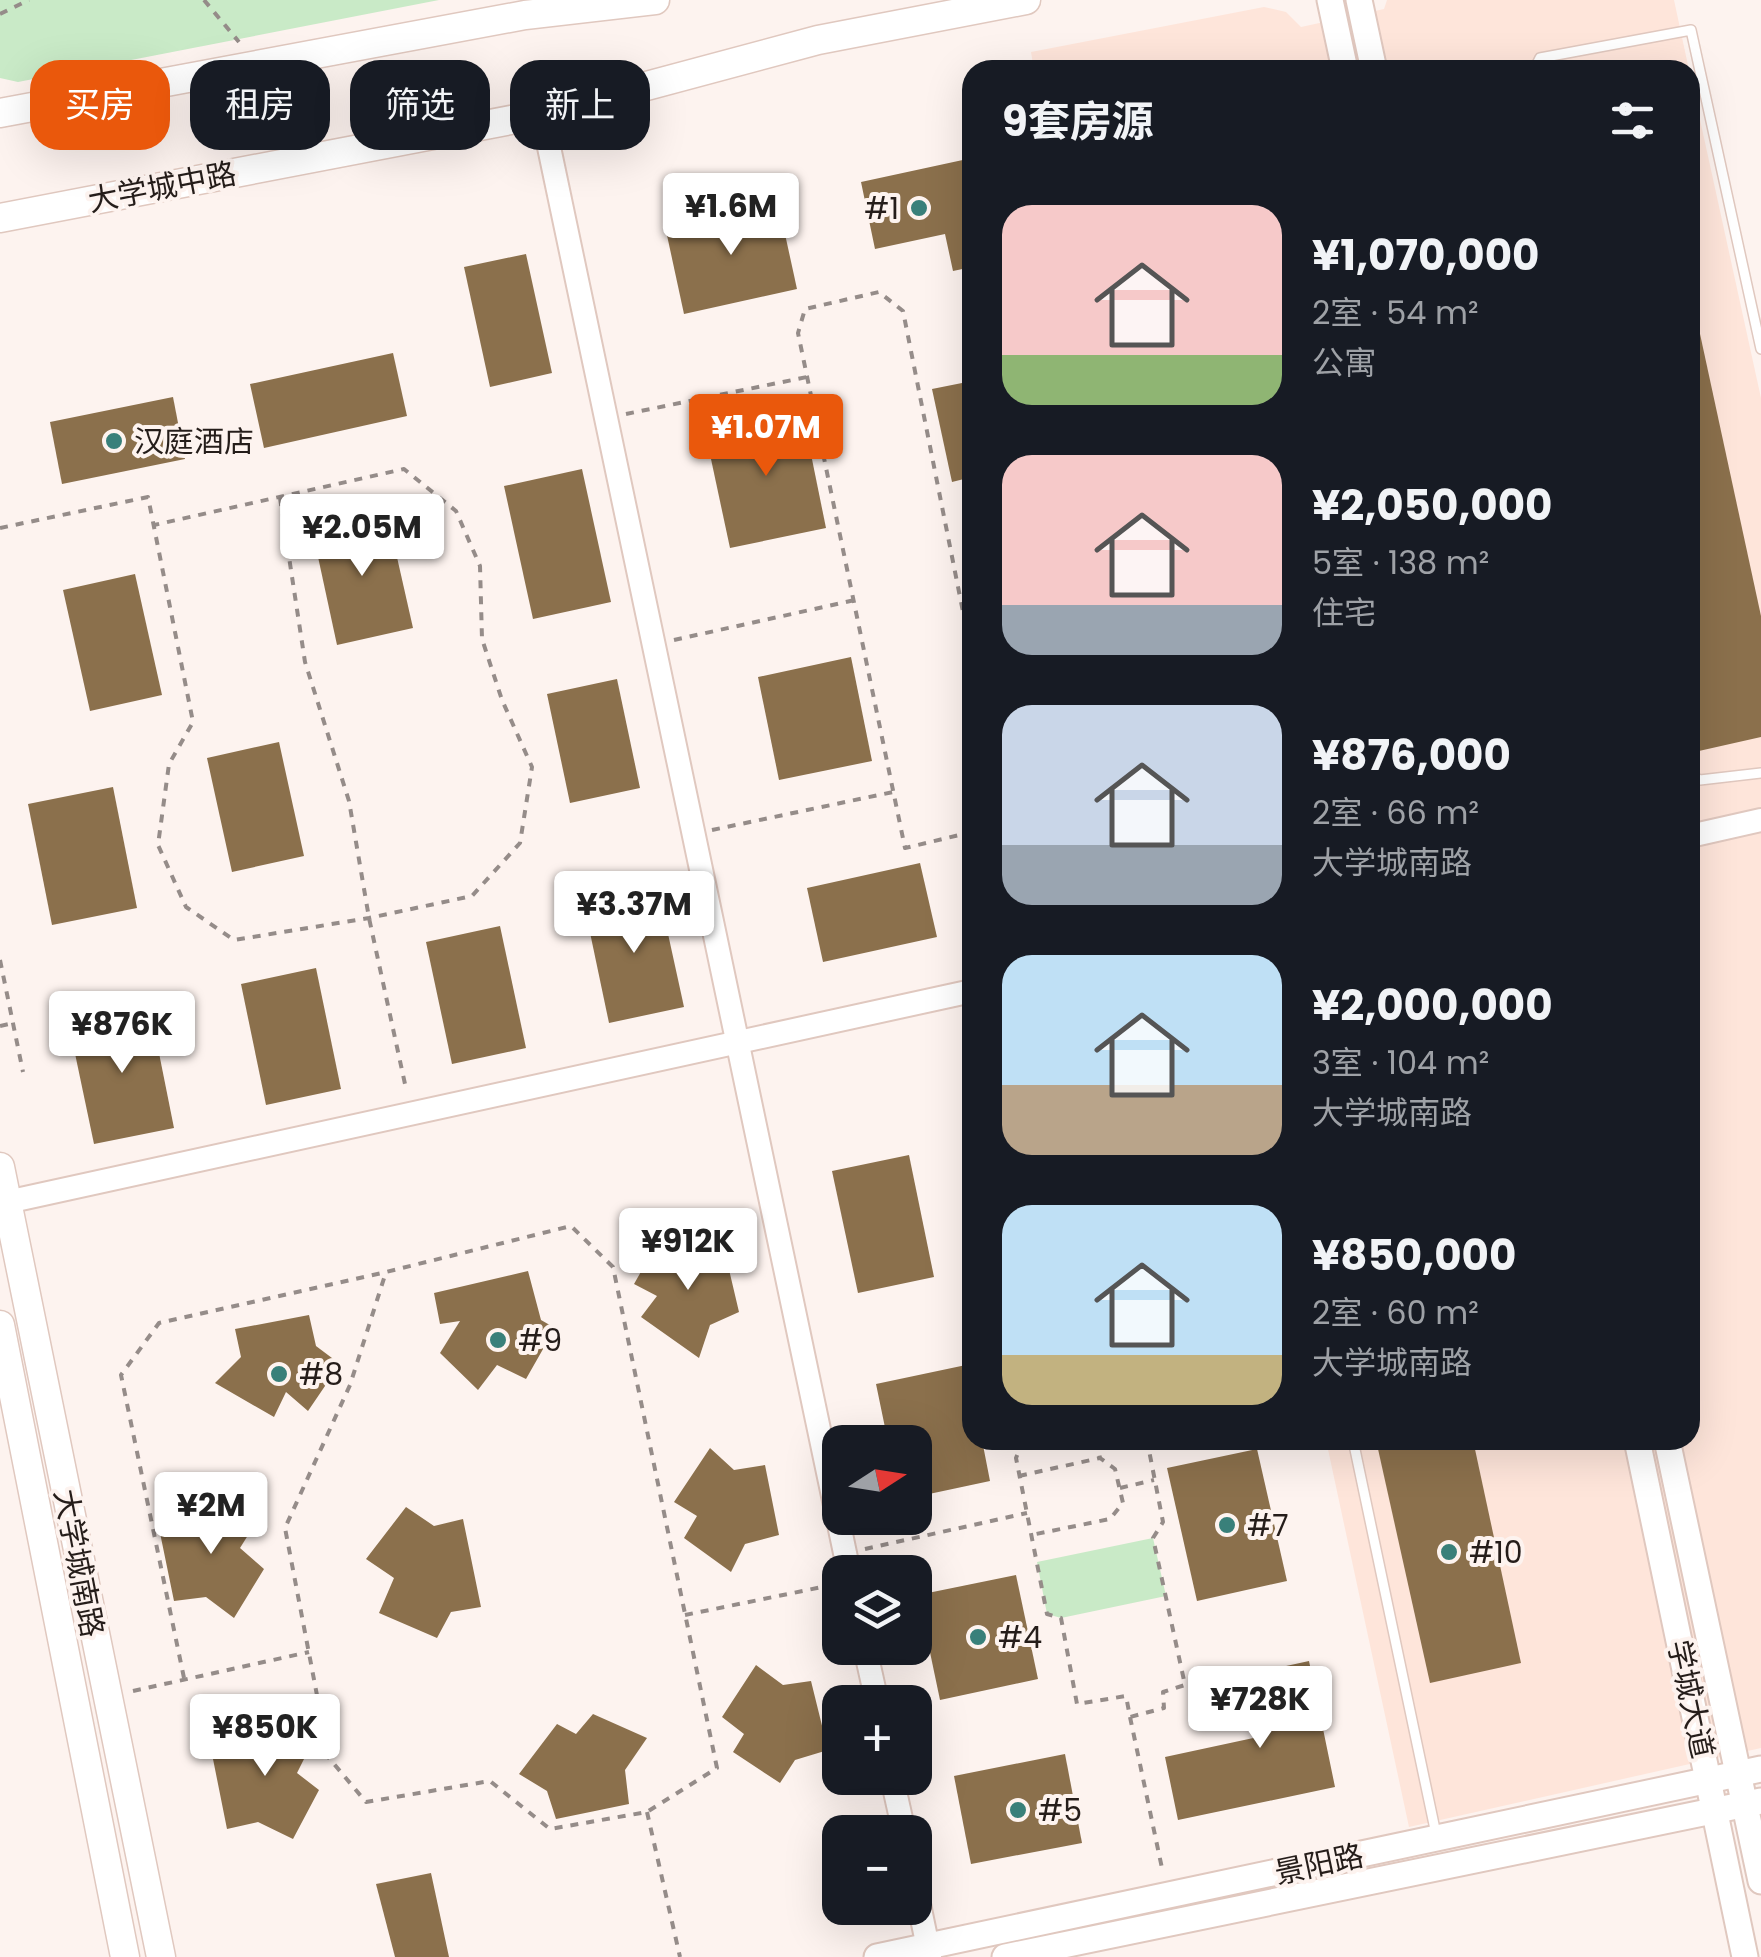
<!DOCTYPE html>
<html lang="zh">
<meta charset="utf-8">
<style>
:root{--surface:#171b24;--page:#242831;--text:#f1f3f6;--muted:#9ea1a6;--accent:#ea580c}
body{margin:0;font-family:Poppins,"Noto Sans SC",sans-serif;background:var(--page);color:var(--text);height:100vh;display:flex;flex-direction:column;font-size:38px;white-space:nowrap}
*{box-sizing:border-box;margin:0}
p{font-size:32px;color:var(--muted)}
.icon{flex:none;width:55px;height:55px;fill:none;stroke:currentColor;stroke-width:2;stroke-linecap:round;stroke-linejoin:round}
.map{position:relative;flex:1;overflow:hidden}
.details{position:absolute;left:962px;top:60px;width:738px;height:1390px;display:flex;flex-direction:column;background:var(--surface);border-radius:30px;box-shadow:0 10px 40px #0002}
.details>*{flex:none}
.guide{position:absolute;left:30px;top:60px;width:782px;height:90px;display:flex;gap:20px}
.needle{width:65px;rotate:78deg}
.fabs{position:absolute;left:822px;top:1425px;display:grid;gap:20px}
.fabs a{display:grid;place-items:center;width:110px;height:110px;border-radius:20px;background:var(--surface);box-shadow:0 10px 40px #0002;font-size:50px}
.price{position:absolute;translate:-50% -85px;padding:0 22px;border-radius:10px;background:#fff;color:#222;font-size:32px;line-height:65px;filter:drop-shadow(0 2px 5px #0008)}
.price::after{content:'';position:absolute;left:50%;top:60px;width:30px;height:22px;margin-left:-15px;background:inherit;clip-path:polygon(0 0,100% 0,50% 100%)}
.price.on{background:var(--accent);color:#fff}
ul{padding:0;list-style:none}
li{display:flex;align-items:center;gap:30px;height:250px;padding:0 40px}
li span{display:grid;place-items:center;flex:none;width:280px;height:200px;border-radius:30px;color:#555}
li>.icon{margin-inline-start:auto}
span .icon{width:120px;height:120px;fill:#fffc;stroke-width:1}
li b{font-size:42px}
h2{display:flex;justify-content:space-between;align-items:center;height:120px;padding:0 40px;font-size:42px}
.tag{padding:0 35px;border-radius:30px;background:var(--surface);box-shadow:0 10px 40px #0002;font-size:35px;line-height:90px}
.tag.on{background:var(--accent);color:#fff}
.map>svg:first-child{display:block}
.built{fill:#fee5da}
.green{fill:#c9eac7}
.building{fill:#8b704c}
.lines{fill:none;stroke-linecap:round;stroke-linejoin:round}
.service-casing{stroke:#e0c8bf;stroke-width:12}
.tertiary-casing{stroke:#e0c8bf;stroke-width:26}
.secondary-casing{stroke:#e0c8bf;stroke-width:29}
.primary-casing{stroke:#e0c8bf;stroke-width:31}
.trunk-casing{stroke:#e0c8bf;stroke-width:31}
.path{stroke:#958c89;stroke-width:4;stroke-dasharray:8 8;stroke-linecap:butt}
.service{stroke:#fff;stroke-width:9}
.tertiary{stroke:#fff;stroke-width:22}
.secondary{stroke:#fff;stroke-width:25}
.primary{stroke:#fff;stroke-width:28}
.trunk{stroke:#fff;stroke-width:28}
.poi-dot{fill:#39807a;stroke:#fdf3ef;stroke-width:4}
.labels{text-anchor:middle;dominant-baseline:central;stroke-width:8;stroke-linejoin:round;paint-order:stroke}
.street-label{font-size:30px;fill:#251d1a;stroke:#fdf3ef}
.poi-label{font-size:30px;fill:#251d1a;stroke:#fdf3ef;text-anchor:start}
</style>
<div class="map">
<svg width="1761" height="1957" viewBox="0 0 1761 1957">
<rect width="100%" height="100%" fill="#fdf3ef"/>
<g class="built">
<polygon points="1387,0 1674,0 1689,70 1034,70 1031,52 1264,7 1286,12 1301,27 1384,9"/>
<polygon points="1690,74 1761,398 1761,1748 1409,1827 1326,1440 1690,1440"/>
</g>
<g class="green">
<polygon points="0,0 439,0 18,82 0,78"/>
<polygon points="1153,1538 1166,1596 1061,1618 1047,1614 1037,1562"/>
</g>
<g class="building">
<polygon points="972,158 972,267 953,271 945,234 875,249 861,182"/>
<polygon points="778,202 797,289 684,314 665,226"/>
<polygon points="526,254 552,373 490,387 464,267"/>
<polygon points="1690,320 1697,320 1761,616 1761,737 1690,753"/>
<polygon points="393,353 407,416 264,448 250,384"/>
<polygon points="972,381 972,477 952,482 932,389"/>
<polygon points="173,397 185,459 62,484 50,422"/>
<polygon points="802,410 826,528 730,548 705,431"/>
<polygon points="582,469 611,602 533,619 504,486"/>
<polygon points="387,513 413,628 337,645 312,529"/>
<polygon points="135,574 162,695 90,711 63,590"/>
<polygon points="851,657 872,761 779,780 758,677"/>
<polygon points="617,679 640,788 570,803 547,694"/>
<polygon points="279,742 304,856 232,872 207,758"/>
<polygon points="113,787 137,908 52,925 28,804"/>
<polygon points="920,863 937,937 823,962 807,888"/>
<polygon points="658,888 684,1007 609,1023 584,904"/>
<polygon points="500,926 526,1048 452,1064 426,942"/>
<polygon points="316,968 341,1089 266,1105 241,984"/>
<polygon points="150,1008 174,1128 94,1144 69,1025"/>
<polygon points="909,1155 934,1277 858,1293 832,1171"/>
<polygon points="659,1240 689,1253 723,1244 739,1312 710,1325 699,1358 641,1317 657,1296 634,1284"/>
<polygon points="528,1271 541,1320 555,1328 526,1379 497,1365 478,1390 440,1353 460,1321 440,1324 434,1293"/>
<polygon points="309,1315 316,1346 340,1364 308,1411 286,1392 274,1417 215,1383 241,1357 235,1329"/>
<polygon points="966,1365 972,1395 972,1440 982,1440 990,1481 915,1497 915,1442 888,1442 876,1384"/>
<polygon points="1376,1440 1473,1440 1521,1663 1430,1683"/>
<polygon points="710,1448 734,1470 765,1465 779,1535 745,1544 731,1572 684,1538 697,1516 674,1502"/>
<polygon points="1257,1449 1287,1581 1197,1601 1167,1468"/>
<polygon points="212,1494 255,1524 240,1548 264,1569 234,1618 206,1597 174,1601 159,1528 190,1519"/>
<polygon points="406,1507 434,1526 463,1519 481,1607 451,1612 437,1638 379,1613 394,1578 366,1559"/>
<polygon points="1016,1575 1038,1679 940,1700 918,1595"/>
<polygon points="1309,1661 1335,1787 1178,1820 1165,1757 1258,1737 1245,1675"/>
<polygon points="756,1665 783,1685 811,1681 828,1750 795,1760 780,1783 733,1752 744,1734 722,1717"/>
<polygon points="257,1711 310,1747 297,1773 319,1790 293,1839 258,1822 227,1829 212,1754 238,1748"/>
<polygon points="593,1714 647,1738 625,1770 629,1804 556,1819 547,1791 519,1774 557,1724 576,1734"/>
<polygon points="1065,1754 1082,1843 971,1864 954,1776"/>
<polygon points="431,1873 449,1957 395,1957 376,1884"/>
</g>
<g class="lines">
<defs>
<g id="service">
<polyline points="1061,66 1061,70"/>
<polyline points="1534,70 1540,58 1691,30 1761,349"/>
<polyline points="1690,775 1700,780 1761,773"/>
<polyline points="1353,1440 1436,1834"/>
</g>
<g id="tertiary">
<polyline points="542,114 849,1572"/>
<polyline points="1690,836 1761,820"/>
<polyline points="7,1202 972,991"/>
<polyline points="865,1648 877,1702"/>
<polyline points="892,1778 904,1832"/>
<polyline points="915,1885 930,1957"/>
</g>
<g id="secondary">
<polyline points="1330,0 1345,70"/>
<polyline points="1359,0 1374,70"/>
<polyline points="1637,1440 1745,1957"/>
<polyline points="1667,1440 1761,1881"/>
<polyline points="877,1957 1761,1769"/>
<polyline points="1005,1957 1761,1801"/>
</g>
<g id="primary">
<polyline points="0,1167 161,1957"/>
<polyline points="0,1325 125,1957"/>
</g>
<g id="trunk">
<polyline points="0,113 525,15 655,0"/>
<polyline points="0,218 542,114 818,40 1026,0"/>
</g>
</defs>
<use href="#service" class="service-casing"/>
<use href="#tertiary" class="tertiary-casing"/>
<use href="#secondary" class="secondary-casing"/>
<use href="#primary" class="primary-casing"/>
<use href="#trunk" class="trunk-casing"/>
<g class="path">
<polyline points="204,0 239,42"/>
<polyline points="0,14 29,0"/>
<polyline points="626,414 807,377"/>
<polyline points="280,498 305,662 349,801 369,918 405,1084"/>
<polyline points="0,528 148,497 193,722 169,764 158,845 186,907 234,940 369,918 472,896 520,843 532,767 502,700 482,639 480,566 456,511 404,469 154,525"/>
<polyline points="674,640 855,600"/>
<polyline points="972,657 903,311 879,292 805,309 798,333 905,848 972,832"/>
<polyline points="712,830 893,792"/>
<polyline points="0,960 23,1072"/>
<polyline points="0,1026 13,1023"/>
<polyline points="1023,1440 1016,1458 1047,1614 1061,1618 1077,1704 1126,1696 1130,1717 1164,1708 1163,1692 1185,1685 1153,1538 1163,1522 1147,1440"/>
<polyline points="1096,1440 1100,1458"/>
<polyline points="1148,1446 1174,1440"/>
<polyline points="1019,1476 1100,1458 1115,1469 1123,1503 1110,1519 1031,1535"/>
<polyline points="1120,1488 1154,1480"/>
<polyline points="865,1549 1027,1513"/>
<polyline points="685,1615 832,1585"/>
<polyline points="184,1678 121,1375 159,1323 386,1272 571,1226 613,1267 717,1768 647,1812 550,1829 490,1781 366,1802 329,1758 285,1528 350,1385 386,1272"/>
<polyline points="133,1691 309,1652"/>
<polyline points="1130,1717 1163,1873"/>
<polyline points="647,1812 680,1957"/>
</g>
<use href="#service" class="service"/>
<use href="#tertiary" class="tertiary"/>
<use href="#secondary" class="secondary"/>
<use href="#primary" class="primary"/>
<use href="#trunk" class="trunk"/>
</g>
<g class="poi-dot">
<circle cx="919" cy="208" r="10"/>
<circle cx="114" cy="441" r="10"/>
<circle cx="498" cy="1340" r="10"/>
<circle cx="279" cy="1374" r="10"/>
<circle cx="1227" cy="1525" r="10"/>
<circle cx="1449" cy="1552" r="10"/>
<circle cx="978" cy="1637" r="10"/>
<circle cx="1018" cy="1810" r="10"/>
</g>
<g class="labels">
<g class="street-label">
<text transform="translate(162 187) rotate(-11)">大学城中路</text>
<text transform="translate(79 1563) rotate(79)">大学城南路</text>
<text transform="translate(1691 1699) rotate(78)">学城大道</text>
<text transform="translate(1319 1864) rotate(-12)">景阳路</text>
</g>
<g class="poi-label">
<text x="899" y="208" text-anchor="end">#1</text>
<text x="134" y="441">汉庭酒店</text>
<text x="518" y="1340">#9</text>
<text x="299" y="1374">#8</text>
<text x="1247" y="1525">#7</text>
<text x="1469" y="1552">#10</text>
<text x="998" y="1637">#4</text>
<text x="1038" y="1810">#5</text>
</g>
</g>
</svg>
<div class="fabs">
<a><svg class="needle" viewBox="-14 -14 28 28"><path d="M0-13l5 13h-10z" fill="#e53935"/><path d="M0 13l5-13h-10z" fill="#9ea1a6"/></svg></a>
<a><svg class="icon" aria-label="layers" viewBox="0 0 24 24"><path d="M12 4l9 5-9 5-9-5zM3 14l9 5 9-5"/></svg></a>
<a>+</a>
<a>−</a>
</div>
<b class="price" style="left:731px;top:258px">¥1.6M</b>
<b class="price on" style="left:766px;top:479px">¥1.07M</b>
<b class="price" style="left:362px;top:579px">¥2.05M</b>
<b class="price" style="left:634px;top:956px">¥3.37M</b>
<b class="price" style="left:122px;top:1076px">¥876K</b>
<b class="price" style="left:688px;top:1293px">¥912K</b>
<b class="price" style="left:211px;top:1557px">¥2M</b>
<b class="price" style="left:1260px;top:1751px">¥728K</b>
<b class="price" style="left:265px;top:1779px">¥850K</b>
<div class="guide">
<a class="tag on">买房</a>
<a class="tag">租房</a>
<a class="tag">筛选</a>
<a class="tag">新上</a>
</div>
<section class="details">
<h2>9套房源<svg class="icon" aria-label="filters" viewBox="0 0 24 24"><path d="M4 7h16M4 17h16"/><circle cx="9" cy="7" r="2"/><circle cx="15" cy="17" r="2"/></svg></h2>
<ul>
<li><span style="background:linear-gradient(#f6c9c9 75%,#8fb573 0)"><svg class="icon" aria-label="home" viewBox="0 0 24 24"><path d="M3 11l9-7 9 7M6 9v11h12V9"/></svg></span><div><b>¥1,070,000</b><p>2室 · 54 m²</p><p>公寓</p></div></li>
<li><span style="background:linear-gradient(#f6c9c9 75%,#9aa5b1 0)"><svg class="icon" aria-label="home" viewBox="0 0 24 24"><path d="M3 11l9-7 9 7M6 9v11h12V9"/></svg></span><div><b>¥2,050,000</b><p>5室 · 138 m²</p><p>住宅</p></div></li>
<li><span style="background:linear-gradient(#c9d6e8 70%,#9aa5b1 0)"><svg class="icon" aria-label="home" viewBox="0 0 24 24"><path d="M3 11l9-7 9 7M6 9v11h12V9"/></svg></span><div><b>¥876,000</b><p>2室 · 66 m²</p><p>大学城南路</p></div></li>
<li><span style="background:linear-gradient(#bfe0f5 65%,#b9a48a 0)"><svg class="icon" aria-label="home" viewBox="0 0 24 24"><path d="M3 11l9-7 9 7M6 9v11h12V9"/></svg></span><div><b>¥2,000,000</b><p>3室 · 104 m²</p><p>大学城南路</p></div></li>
<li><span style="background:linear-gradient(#bfe0f5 75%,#c2b280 0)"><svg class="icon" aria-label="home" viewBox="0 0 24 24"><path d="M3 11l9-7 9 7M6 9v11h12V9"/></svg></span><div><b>¥850,000</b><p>2室 · 60 m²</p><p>大学城南路</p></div></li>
</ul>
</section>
</div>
